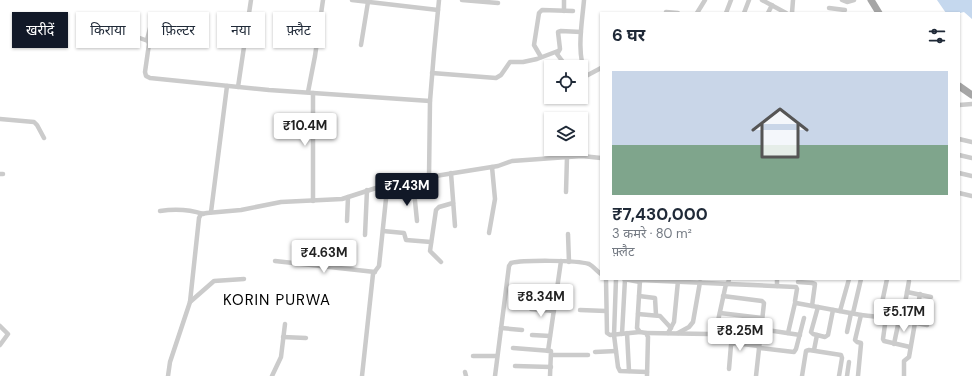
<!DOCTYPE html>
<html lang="hi">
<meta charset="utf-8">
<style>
:root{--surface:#fff;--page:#f6f6f7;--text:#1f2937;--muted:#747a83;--line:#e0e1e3;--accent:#111827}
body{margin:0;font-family:"DM Sans","Noto Sans Devanagari",sans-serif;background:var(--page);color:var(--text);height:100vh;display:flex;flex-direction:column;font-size:15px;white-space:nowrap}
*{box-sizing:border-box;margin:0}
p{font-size:13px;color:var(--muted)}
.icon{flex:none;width:22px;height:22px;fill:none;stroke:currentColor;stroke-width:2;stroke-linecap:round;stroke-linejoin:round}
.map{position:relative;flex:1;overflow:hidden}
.side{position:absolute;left:600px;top:12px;width:360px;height:268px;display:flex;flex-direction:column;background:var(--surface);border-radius:0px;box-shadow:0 1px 3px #0004}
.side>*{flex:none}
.banner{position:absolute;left:12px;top:12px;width:380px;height:36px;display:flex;gap:8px}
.controls{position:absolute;left:544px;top:60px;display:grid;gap:8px}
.controls a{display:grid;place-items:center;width:44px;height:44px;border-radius:0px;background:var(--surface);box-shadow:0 1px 3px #0004;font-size:20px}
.price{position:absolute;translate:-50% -34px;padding:0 9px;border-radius:4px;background:#fff;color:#222;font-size:13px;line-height:26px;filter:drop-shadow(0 1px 2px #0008)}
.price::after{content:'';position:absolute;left:50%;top:24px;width:12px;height:9px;margin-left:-6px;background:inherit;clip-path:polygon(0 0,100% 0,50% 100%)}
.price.current{background:var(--accent);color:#fff}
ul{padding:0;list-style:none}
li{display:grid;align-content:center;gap:8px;height:212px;padding:0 12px}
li+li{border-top:1px solid var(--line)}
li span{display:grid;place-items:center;height:124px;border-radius:0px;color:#555}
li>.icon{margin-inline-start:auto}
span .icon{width:72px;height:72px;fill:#fffc;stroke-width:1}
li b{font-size:17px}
h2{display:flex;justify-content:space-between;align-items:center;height:48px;padding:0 12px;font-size:17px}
.chip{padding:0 14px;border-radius:0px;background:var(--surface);box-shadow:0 1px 3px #0004;font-size:14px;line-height:36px}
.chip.current{background:var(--accent);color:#fff}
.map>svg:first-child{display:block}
.water{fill:#c5d8ee}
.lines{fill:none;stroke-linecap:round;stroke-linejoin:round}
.street{stroke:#cbcbcb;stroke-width:4.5}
.primary{stroke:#a6a6a6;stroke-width:7}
.labels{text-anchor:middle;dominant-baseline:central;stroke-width:4;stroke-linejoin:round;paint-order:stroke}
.quarter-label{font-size:15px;letter-spacing:1px;fill:#000;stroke:#fff}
</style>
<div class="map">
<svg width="972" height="376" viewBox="0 0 972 376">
<rect width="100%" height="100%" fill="#fff"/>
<polygon class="water" points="937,0 972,0 972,19 964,12 960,13 959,17 959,13 946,13"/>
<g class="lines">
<g class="street">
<polyline points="352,0 438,10"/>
<polyline points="462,0 498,3"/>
<path d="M584,0C582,24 576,52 586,76L601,68"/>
<polyline points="762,0 786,13"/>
<polyline points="842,0 847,2 854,0"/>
<polyline points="829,8 845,10"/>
<polyline points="564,11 564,0"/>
<polyline points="666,12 678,13"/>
<polyline points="697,13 705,0"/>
<polyline points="726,13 731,0"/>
<polyline points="744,13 749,0"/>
<polyline points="768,13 772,5"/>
<polyline points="792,13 793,0"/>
<polyline points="123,32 148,41 149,44 145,72 146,76 150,78 269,90 430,101"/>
<polyline points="147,40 153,16"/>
<polyline points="361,45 368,2"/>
<polyline points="541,57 534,45 539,13 542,10 573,11"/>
<polyline points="564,67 563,62 557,54 560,49 558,32 561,31 581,32"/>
<polyline points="432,73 496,78 501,75 510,62 523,62 537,59 558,51"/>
<polyline points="238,87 251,0"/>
<polyline points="308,92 315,56 323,0"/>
<polyline points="959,105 972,104"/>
<polyline points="0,119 34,122 37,125 44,138"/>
<polyline points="959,139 972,142"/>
<polyline points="959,155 972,158"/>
<polyline points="451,173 455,226"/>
<polyline points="959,173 972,176"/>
<polyline points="0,174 3,174"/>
<polyline points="429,177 498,166 512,161 582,156 601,158"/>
<polyline points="414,191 417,221"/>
<polyline points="566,192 567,157"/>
<polyline points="959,193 972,196"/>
<polyline points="313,201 313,93"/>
<path d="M160,211C174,209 188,209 203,214"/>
<polyline points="211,212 227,86"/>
<polyline points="347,221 348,197"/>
<polyline points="383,231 404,233 406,240 431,242"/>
<polyline points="489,233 495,199 492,167"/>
<polyline points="568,234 569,262"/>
<polyline points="365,235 367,190"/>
<polyline points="275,261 375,272"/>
<polyline points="441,262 430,251 436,210 439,207 453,203"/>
<polyline points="606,279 607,333 610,335 640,332"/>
<polyline points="616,279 614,335 618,367 620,371 647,372"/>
<polyline points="624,279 640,282"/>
<polyline points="798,282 812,283 815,284 812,306"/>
<polyline points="728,284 796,287 797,289 795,301 796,303 861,315 855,340 857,342 861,343 861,344 858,376"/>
<polyline points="777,286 777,279"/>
<polyline points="907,292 931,297"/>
<polyline points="639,296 655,298 656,315"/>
<polyline points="723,296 762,301 764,303 756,376"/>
<polyline points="190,302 214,281 244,279"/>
<polyline points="818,307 811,332 813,334 825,337 828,335 833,310"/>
<polyline points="531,309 554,311"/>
<polyline points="580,310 606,311"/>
<polyline points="840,311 849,279"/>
<polyline points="720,313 762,318"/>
<polyline points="853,313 861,279"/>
<polyline points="638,314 660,316 671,328"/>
<polyline points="861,315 879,317 887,279"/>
<polyline points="883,317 927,325"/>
<polyline points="886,317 883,339 884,341 910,347"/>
<polyline points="902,320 909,281"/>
<polyline points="0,326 8,334 0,345"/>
<polyline points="501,328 522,330"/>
<polyline points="761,329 800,335"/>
<polyline points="847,332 851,313"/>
<polyline points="627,333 629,371"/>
<polyline points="646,333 709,334 714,333 716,330 726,284"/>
<polyline points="668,333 674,322 678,281"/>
<polyline points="678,333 689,327 693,322 700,282"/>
<polyline points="788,333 795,303"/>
<polyline points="622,334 625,279"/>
<polyline points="532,335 550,336"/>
<polyline points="283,337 306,338"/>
<polyline points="894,344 899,320"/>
<polyline points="513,348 551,351 550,376"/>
<polyline points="759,348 794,352 796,349 804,318"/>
<polyline points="814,350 817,335"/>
<polyline points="548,351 561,261"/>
<polyline points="595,352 616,351"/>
<polyline points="552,355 588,355"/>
<polyline points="473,356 497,356"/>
<polyline points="515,366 551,367"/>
<polyline points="729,369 731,345 734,343 759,346"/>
<polyline points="465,372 466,376"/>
<polyline points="168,376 170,362 190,302 199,218 201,214 207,213 241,210 281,202 342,199 376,188 408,193 414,191 421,182 429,177 430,101 434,52 439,0"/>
<polyline points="272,376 281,357 285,324"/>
<polyline points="362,376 373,274 379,266 387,189"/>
<path d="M495,376L509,266L511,263C524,260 576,260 589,264C593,266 597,271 601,274"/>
<polyline points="647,376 648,337 646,333 640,332 637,328 640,280 728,284 729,279"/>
<polyline points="802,376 806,351 809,350 841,355 842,358 839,376"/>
<polyline points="847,376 849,362"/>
<polyline points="904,376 904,361 909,357 920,294"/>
</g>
<g class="primary">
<polyline points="871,0 879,13"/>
<polyline points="959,86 972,95"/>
</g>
</g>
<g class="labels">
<g class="quarter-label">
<text x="277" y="300">KORIN PURWA</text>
</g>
</g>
</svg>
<div class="controls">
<a><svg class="icon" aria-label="locate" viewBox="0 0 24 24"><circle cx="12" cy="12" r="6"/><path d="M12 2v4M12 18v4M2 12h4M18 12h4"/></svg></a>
<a><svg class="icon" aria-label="layers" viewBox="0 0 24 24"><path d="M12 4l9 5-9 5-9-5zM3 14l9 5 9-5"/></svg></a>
</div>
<b class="price" style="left:305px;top:147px">₹10.4M</b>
<b class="price current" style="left:407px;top:207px">₹7.43M</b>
<b class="price" style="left:324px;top:274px">₹4.63M</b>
<b class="price" style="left:541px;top:318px">₹8.34M</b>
<b class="price" style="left:904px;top:333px">₹5.17M</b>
<b class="price" style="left:740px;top:352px">₹8.25M</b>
<div class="banner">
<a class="chip current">खरीदें</a>
<a class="chip">किराया</a>
<a class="chip">फ़िल्टर</a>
<a class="chip">नया</a>
<a class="chip">फ़्लैट</a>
</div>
<section class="side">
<h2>6 घर<svg class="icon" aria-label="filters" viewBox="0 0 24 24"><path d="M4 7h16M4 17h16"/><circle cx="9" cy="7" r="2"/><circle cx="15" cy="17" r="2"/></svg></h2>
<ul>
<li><span style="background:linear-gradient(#c9d6e8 60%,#7fa58c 0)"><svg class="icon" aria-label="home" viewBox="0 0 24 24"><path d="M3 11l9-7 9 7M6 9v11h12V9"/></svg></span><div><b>₹7,430,000</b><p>3 कमरे · 80 m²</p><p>फ़्लैट</p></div></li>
</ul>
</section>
</div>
